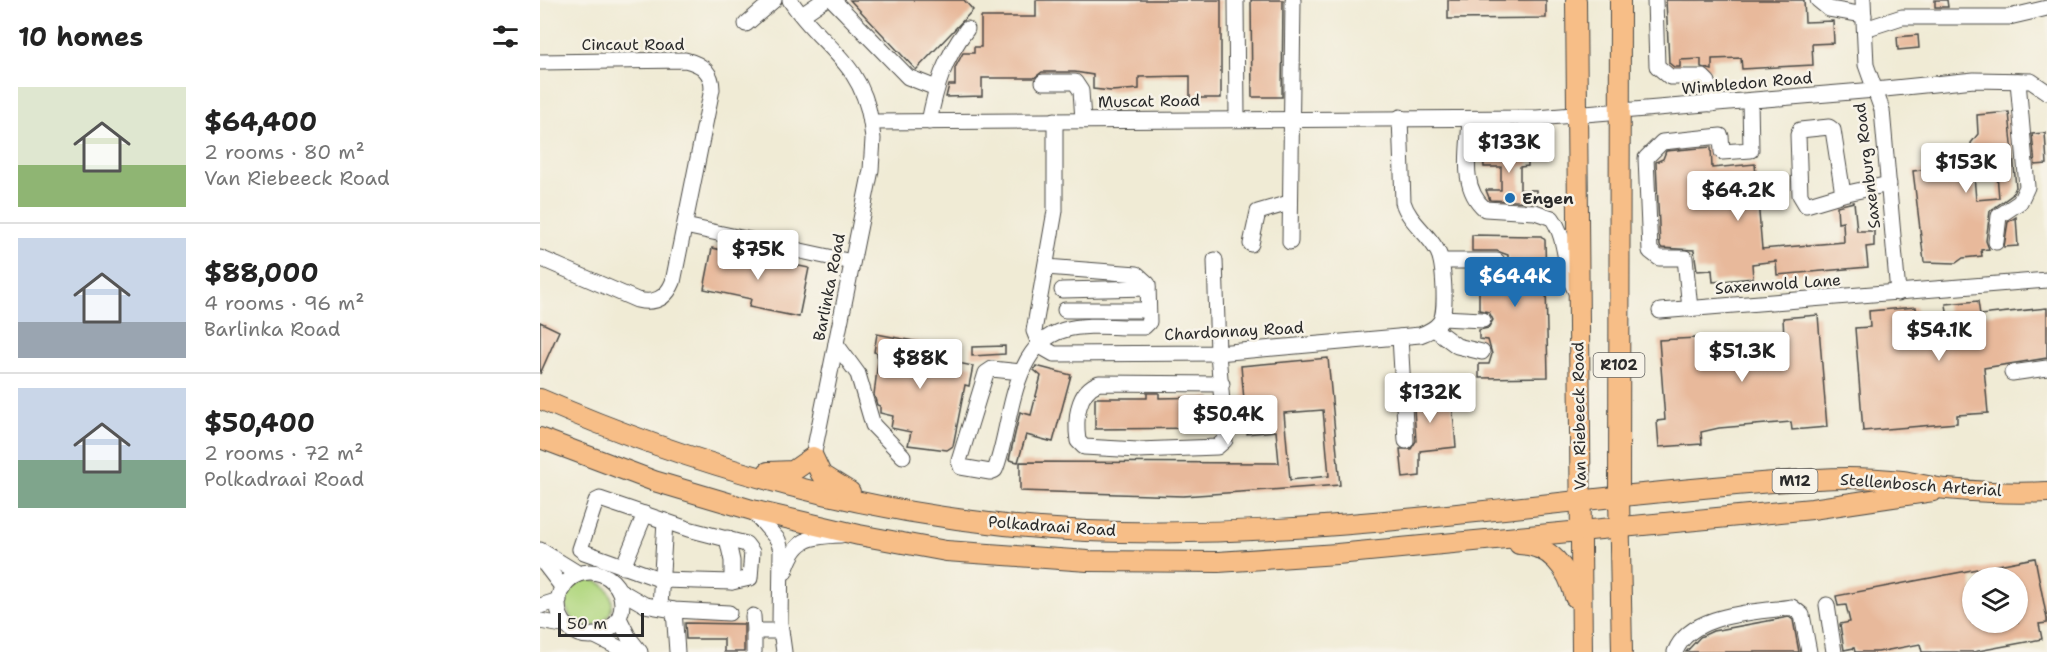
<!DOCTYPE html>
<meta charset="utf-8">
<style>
:root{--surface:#fff;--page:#f6f6f6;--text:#222;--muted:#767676;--line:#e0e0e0;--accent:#1f6fb2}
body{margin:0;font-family:"Shantell Sans",sans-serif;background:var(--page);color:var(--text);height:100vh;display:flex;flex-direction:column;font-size:22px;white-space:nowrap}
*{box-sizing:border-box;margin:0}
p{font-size:20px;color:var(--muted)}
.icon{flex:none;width:33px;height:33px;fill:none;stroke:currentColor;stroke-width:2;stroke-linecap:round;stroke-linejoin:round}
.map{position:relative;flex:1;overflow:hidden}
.panel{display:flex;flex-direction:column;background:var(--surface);width:540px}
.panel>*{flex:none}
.fabs{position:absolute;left:1422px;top:567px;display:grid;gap:12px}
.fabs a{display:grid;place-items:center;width:66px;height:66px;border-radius:50%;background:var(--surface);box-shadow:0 2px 4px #0004;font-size:30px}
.scale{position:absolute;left:18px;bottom:15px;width:86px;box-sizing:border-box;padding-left:6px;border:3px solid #2b2b2b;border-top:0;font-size:16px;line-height:21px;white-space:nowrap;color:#2b2b2b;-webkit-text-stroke:4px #f7f3e8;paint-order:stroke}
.price{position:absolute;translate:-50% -51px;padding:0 14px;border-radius:6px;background:#fff;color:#222;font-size:20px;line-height:39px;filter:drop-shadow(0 2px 3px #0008)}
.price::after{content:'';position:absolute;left:50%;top:36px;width:18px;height:14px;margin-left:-9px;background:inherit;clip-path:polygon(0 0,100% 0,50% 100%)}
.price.on{background:var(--accent);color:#fff}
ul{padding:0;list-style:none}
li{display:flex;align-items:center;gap:18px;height:150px;padding:0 18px}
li+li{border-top:2px solid var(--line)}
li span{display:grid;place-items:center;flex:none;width:168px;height:120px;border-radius:0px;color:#555}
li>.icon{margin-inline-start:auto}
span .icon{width:72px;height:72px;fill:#fffc;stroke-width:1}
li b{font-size:26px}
h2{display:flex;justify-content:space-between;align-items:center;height:72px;padding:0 18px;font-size:26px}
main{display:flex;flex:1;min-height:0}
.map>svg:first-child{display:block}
.green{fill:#b3d882;stroke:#6f8256;stroke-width:1.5}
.building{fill:#e8b99b;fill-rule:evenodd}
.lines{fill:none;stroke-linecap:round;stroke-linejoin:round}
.minor-casing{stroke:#494844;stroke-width:17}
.major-casing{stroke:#494844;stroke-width:22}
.minor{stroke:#fff;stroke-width:15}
.major{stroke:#f7be87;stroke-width:20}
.poi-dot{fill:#1f6fb2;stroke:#f7f3e8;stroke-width:2}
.labels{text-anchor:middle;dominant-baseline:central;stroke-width:5;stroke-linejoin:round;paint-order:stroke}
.shield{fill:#f7f3e8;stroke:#686764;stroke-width:1.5}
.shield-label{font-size:15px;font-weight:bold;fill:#2b2b2b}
.street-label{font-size:16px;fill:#2b2b2b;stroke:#f7f3e8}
.poi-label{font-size:16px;font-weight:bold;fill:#2b2b2b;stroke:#f7f3e8;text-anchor:start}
</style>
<main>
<section class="panel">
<h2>10 homes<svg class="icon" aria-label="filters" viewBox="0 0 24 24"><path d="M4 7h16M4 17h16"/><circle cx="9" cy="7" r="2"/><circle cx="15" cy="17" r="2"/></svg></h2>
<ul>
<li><span style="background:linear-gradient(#dfe7d0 65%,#8fb573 0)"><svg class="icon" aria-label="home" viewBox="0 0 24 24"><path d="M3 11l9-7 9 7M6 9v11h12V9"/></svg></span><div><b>$64,400</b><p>2 rooms · 80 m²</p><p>Van Riebeeck Road</p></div></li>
<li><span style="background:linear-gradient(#c9d6e8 70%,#9aa5b1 0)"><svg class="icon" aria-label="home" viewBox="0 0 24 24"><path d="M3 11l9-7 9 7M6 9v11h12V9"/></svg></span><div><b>$88,000</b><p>4 rooms · 96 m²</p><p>Barlinka Road</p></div></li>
<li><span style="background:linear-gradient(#c9d6e8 60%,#7fa58c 0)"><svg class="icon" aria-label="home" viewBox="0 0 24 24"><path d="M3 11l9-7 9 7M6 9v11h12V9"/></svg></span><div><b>$50,400</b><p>2 rooms · 72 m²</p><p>Polkadraai Road</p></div></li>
</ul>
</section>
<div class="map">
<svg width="1507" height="652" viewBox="0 0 1507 652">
<rect width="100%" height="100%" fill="#f7f3e8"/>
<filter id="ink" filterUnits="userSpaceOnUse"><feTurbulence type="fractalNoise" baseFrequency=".0167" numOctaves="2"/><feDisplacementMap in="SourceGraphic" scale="12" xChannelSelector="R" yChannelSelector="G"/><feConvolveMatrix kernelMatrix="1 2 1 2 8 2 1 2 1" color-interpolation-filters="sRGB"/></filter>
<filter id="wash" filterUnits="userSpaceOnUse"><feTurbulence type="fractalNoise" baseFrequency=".008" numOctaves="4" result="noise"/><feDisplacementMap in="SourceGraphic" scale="24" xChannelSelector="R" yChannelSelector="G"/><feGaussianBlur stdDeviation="1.35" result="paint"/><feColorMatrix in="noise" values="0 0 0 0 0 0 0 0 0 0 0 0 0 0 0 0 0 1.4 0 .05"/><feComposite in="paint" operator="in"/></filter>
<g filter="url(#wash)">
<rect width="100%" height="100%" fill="#f0ebd5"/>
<circle class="green" cx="49" cy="603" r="23"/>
<g id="blocks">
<g class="building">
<polygon points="310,0 424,0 433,10 376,70"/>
<polygon points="496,0 681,0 681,98 650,98 650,76 599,77 599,89 571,91 553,89 553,75 535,72 502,72 494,78 442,78 442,96 406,97 409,85 415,85 415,68 423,53 434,53 434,47 441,47 441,17 496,17"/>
<polygon points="711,0 743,0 742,97 712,97"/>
<polygon points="908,0 1006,0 1006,18 908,19"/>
<polygon points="1126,0 1264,0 1265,22 1293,21 1294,43 1272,44 1273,65 1202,69 1201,58 1172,59 1172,70 1161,67 1161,59 1140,60 1140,67 1134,67 1129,63"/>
<polygon points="1395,0 1407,0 1408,7 1395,7"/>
<polygon points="1378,35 1379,48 1358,50 1357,37"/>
<path d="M1469,112L1476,187L1472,195L1450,211L1446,241L1449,249L1441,250L1442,256L1423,258L1416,263L1384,262L1373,171L1407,167L1411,162L1432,159L1431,143L1438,134L1437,115ZM1446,163L1457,174L1459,198L1436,200L1433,164Z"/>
<polygon points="1505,133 1507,164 1495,165 1492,134"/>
<polygon points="1171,147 1172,168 1215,164 1222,249 1304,242 1303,222 1298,223 1297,206 1314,202 1317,231 1334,231 1334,246 1326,247 1328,267 1237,275 1236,261 1212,264 1213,278 1173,282 1172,270 1157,271 1154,250 1122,248 1120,246 1116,162 1123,159 1126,151"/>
<polygon points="988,148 988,166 980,167 980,190 996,190 996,202 950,200 946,190 961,190 961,167 944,167 943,149"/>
<polygon points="1476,217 1478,246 1464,247 1468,222"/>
<polygon points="932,235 1001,236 1005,240 1008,377 939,378 939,364 949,364 952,354 948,340 939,339 939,330 948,328 953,320 949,312 939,310 939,275 968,275 968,255 957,251 932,251"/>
<polygon points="172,248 269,268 259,317 209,307 211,299 164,289"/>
<polygon points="1438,301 1440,315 1507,308 1507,358 1444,368 1448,413 1417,415 1417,423 1323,431 1315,328 1330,327 1329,311 1376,307 1377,323 1408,320 1406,304"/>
<polygon points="1278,315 1287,427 1252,430 1251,422 1179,428 1161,432 1162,444 1119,447 1117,421 1125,420 1119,340 1156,338 1156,342 1172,343 1244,337 1243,318"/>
<polygon points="0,322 19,331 0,374"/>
<polygon points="337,334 405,347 403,360 433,366 429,386 425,385 413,446 407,450 368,445 371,432 351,428 353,416 340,413 340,406 337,405 334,395 338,361 337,353 334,352"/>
<polygon points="465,346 465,354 432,356 432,347"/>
<path d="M788,358L800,485L643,496L480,491V462L739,463L736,431L707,434L701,366ZM783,410L789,476L750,480L744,413Z"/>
<polygon points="496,366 531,375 513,442 486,435 478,462 469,460 480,412 491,415 501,376 494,370"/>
<polygon points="910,378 916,447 880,451 880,476 863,478 860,449 871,449 876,441 873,391 885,390 885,381"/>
<polygon points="607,393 619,393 619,398 671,397 671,428 555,429 555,398 607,398"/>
<path d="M1495,558L1507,619V623L1499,624L1502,639L1433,652H1382L1380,644L1338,652H1315L1314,648L1304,650L1300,624L1310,622L1306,605L1298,606L1296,596ZM1432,578H1478V622H1432Z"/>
<polygon points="1249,617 1253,620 1259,652 1146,652 1160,637 1173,631"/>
<polygon points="145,623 204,624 204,652 184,652 184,639 146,639"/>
</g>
</g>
</g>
<g filter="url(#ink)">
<use href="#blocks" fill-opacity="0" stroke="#494844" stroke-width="1.5"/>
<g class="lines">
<defs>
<g id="minor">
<path d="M250,0C281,47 321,60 331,122L997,118L1335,90L1434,80L1491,81L1507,92"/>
<polyline points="293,0 368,77 396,88"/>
<polyline points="696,0 697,118"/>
<polyline points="1115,0 1117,66 1130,77 1163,77 1168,82 1172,104"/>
<polyline points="1278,0 1289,9 1324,15"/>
<polyline points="1323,0 1326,65 1342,110 1358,293"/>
<polyline points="262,15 284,0"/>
<polyline points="206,24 234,0"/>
<polyline points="1325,29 1362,17 1469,17 1507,8"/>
<path d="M0,62L145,60C162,64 172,72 172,89L133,282C126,299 114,304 97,300L0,258"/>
<polyline points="503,82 535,82 541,91 543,120"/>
<path d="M930,119C929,149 919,187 945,209L995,212L1012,218C1028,240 1023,269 1036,292"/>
<path d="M515,120V211L494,331L500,346L514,354L678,353L880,335C888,332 895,329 900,322C907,312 904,264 898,252C889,234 869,222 863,202L860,117"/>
<path d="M389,122C396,86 404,59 427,29"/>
<polyline points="1303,194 1293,130 1289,127 1260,130 1258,135 1260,195 1266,205 1303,194 1349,184"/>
<polyline points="145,226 312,262"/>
<polyline points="750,242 753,0"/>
<polyline points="1456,242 1459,216 1480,202 1487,187 1478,81"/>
<polyline points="711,244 718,212 749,203"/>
<path d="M675,260L678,353L685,440L677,447L598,450L544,447L538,441C535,419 537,391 559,383L682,384"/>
<polyline points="902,261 957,261"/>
<polyline points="522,290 608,288"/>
<polyline points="1150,309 1145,258 1119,258 1110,251 1106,158 1122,142 1181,136 1182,152 1211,150 1210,101"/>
<polyline points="525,310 608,310"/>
<polyline points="1120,311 1507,280"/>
<polyline points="902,318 943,320"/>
<polyline points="894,329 917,346 942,352"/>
<polyline points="860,337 866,441"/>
<polyline points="296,344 318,374 333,425 363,456"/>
<path d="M481,372L452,369L446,373L419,461L421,467L450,472L455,470C472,429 469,345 524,330C549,323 579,328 604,327L609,322L608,284L597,274L506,267"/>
<polyline points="1472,373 1507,368"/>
<polyline points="273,457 331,170 333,139 331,122"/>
<polygon points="60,499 148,529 206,544 212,552 210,578 192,582 122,580 44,552 40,549 56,501"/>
<polyline points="212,510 238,540 241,550 240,623 244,652"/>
<polyline points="187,538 192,561 192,582"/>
<polyline points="0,550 39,574"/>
<polyline points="0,558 23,588"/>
<polyline points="83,567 105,514"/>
<path d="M245,572C255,539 268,536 301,535"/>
<circle cx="50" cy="604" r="32"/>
<polyline points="79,590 105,605 134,610 189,613"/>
<polyline points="1287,605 1294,652"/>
<polyline points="0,606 19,600"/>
<polyline points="120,607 125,521"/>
<polyline points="134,610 137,652"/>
<polyline points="213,616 214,631 241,631"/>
<polyline points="79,618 89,638 100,652"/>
<polyline points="0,621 28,626"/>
<polyline points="214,631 214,652"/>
<polyline points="53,635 87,652"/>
<path d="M1135,652C1151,612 1215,613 1252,607L1262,615L1269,652"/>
</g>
<g id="major">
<polyline points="1036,0 1042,652"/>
<polyline points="1080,0 1079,495 1082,652"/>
<path d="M0,399C147,463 306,508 465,525C732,553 1011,495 1277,479C1305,477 1335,478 1362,481C1377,483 1392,488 1407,489C1440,492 1474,494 1507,492"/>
<polyline points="0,438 114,481 212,510 319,535 406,551 548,561 678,562 797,554 1272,509 1393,491"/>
<polyline points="228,472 253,471 273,457 281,474 310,492"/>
<path d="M979,544C1010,545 1028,568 1035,597"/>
</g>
</defs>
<use href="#minor" class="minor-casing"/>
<use href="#major" class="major-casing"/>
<use href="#minor" class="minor"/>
<use href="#major" class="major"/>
</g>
</g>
<circle class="poi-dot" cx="970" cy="198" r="6"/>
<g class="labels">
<g class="shield">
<rect x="1053.5" y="353" width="51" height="24" rx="4.5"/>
<rect x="1232.5" y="469" width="45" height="24" rx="4.5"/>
</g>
<g class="shield-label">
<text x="1079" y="365">R102</text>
<text x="1255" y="481">M12</text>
</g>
<g class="street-label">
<text x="93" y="44">Cincaut Road</text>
<text transform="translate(1207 83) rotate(-5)">Wimbledon Road</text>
<text transform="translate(609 101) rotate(-1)">Muscat Road</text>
<text transform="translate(1327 166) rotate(-97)">Saxenburg Road</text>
<text transform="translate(1238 284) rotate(-4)">Saxenwold Lane</text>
<text transform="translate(289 287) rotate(-79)">Barlinka Road</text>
<text transform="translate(694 331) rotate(-3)">Chardonnay Road</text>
<text transform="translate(1039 416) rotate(-91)">Van Riebeeck Road</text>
<text transform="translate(1381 485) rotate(4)">Stellenbosch Arterial</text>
<text transform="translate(512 526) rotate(4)">Polkadraai Road</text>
</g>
<g class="poi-label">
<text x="982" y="198">Engen</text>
</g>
</g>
</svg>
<div class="fabs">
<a><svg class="icon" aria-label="layers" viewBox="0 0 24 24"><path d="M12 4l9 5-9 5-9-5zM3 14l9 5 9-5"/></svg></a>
</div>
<div class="scale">50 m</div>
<b class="price" style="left:969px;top:174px">$133K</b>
<b class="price" style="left:1426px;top:194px">$153K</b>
<b class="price" style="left:1198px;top:222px">$64.2K</b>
<b class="price" style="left:218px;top:281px">$75K</b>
<b class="price on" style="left:975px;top:308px">$64.4K</b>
<b class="price" style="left:1399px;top:362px">$54.1K</b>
<b class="price" style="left:1202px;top:383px">$51.3K</b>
<b class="price" style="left:380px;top:390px">$88K</b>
<b class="price" style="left:890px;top:424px">$132K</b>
<b class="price" style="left:688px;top:446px">$50.4K</b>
</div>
</main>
